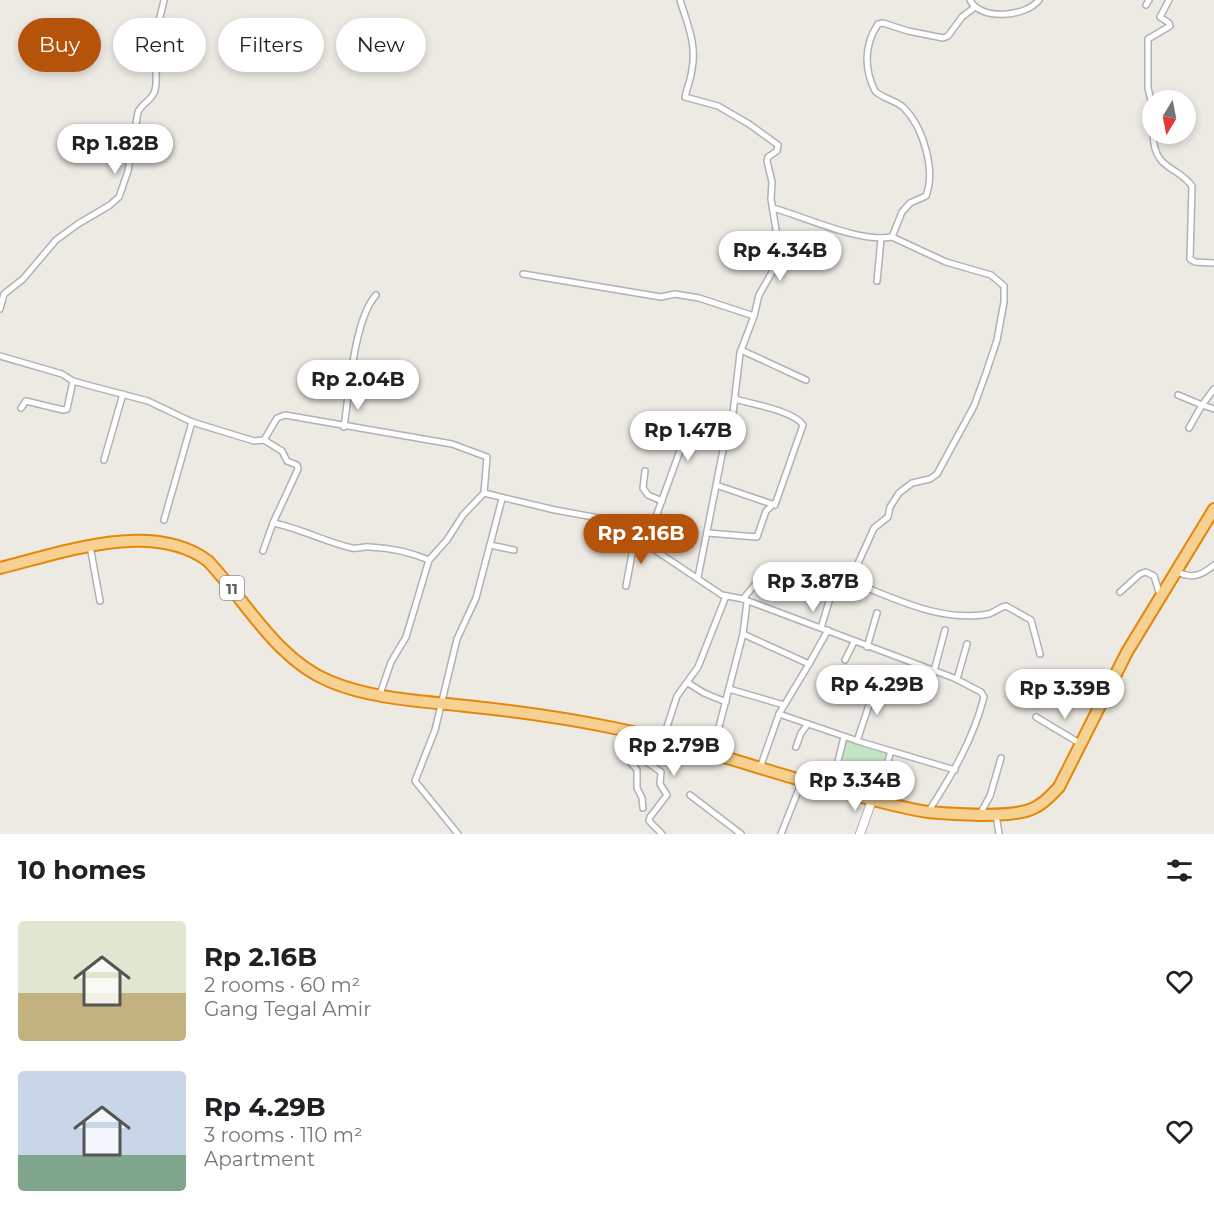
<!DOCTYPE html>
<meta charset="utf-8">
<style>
:root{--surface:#fff;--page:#f6f6f6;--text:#202124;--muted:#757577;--accent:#b45309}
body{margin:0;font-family:Montserrat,sans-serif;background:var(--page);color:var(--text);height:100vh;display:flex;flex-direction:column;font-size:22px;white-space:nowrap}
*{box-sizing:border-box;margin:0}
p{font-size:20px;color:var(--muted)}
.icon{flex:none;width:33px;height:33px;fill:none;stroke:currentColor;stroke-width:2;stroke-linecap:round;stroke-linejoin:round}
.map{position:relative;height:834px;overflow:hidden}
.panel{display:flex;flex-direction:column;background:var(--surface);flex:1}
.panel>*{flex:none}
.hud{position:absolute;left:18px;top:18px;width:600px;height:54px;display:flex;gap:12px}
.needle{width:39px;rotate:190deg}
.tools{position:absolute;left:1142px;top:90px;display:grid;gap:12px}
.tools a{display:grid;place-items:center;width:54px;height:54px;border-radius:50%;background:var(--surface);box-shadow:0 3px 9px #0003;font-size:30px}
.price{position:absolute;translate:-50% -51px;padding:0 14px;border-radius:21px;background:#fff;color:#222;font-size:20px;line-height:39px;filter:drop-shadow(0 2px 3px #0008)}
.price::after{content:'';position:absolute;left:50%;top:36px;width:18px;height:14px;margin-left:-9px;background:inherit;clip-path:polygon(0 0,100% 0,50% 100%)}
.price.active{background:var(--accent);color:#fff}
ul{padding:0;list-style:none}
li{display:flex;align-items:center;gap:18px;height:150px;padding:0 18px}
li span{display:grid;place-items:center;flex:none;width:168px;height:120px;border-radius:6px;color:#555}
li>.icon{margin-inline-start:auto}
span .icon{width:72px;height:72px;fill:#fffc;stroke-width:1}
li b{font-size:26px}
h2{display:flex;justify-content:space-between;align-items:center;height:72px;padding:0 18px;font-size:26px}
.pill{padding:0 21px;border-radius:27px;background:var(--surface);box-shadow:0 3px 9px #0003;font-size:21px;line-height:54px}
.pill.active{background:var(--accent);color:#fff}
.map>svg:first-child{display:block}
.green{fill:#c5e4c1}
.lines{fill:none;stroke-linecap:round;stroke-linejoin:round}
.street-casing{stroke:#afb2b5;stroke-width:8}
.secondary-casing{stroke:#b0b4b8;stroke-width:10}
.highway-casing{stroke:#e4880d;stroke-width:14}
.street{stroke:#fff;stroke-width:5}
.secondary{stroke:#fff;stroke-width:8}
.highway{stroke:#f7d191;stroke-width:10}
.labels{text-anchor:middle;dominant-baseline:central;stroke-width:4.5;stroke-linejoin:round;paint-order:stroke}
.shield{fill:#fff;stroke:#8d9092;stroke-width:1.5}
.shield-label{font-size:15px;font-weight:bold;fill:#5c6063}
</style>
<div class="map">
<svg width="1214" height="834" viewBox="0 0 1214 834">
<rect width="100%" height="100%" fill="#edeae4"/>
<polygon class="green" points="844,737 891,751 883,778 831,789"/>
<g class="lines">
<defs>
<g id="street">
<path d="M680,0C687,23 697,44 692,69C691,79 687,88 685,97L718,106L749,124L778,145L777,151L768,157L767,161L772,182L771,199L778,242V255L775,267L759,295L754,316L740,353L733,413L723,450L698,577"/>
<path d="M970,0C980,21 1026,17 1039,0"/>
<polyline points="1146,5 1149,0"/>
<polyline points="1152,105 1148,88 1148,39 1170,26 1169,23 1160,17 1169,0"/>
<path d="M1153,134C1154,171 1177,165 1192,186L1190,259L1195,262L1214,263"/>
<path d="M773,208C806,217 859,243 892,237"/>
<polyline points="523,274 661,297 675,294 699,298 754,316"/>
<polyline points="877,281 881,239"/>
<path d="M0,309L4,294L23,279L56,240L78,224L110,205L119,197L128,171L138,112C142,103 153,100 155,90C159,76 153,61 154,47C155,31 161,15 164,0"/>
<polyline points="741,350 806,380"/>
<polyline points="0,356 62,374 73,381 91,386 148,401 192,422 254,441 264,440 277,418 285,415 452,444 487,457 484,493 463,515 447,540 429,560 406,637 391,662 380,694"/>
<polyline points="1178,395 1202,405 1214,389"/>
<polyline points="21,408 26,401 63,410 67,409 73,381"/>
<path d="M344,427C349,394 354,319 376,295"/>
<polyline points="1189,428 1202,405 1214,409"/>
<polyline points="104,460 123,394"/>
<polyline points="645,471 643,488 648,495 662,501"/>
<polyline points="716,485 775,505"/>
<path d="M484,493L555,510L610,520L722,595L743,599L954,678L981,692L984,697C973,740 952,775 928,812"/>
<polyline points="164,520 192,422"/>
<path d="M273,523C300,528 325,542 352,548C359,549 364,546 370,547C391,548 410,552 429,560"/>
<path d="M707,533L757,537L766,511L776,502L803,425C794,411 752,404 735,399"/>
<polyline points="490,545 514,550"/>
<polyline points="90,546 100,601"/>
<polyline points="263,551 273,523 298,469 297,465 287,461 282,451 264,440"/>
<path d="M1176,571C1192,580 1202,575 1214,565"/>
<path d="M850,581C894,598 941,623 989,614C995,612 1000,607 1006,606L1031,620L1040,654"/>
<polyline points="626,586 632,554 654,522 686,434 701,418"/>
<polyline points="1120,592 1140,574 1146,572 1154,576 1160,595"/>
<path d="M743,599L767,570C787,558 829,576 850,581L874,528L888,517L890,507L899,493L912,483L930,479L937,474L974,406L986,373L997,340L1004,302V286L991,275L946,262L892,237L902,212L910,203L926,196C936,170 923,127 904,108C896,100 883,99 875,91C864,69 864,45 878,24L883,23L908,31L943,38L948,36L962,17L975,7"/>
<polyline points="821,628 836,578"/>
<polyline points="743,634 809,664 779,714 760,768"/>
<polyline points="867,647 877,613"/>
<polyline points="845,660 854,642"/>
<polyline points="809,664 828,630"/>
<polyline points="957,679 967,644"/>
<polyline points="688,683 704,693 726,702"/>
<polyline points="930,686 945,630"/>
<polyline points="729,689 784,705"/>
<polyline points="779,714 864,743 955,770"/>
<polyline points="1036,717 1081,744"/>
<polyline points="622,730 623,753 637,770 637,788 642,798 643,808"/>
<polyline points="632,733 628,747 629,750 661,772 660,784 667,795 650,817 649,821 662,834"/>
<polyline points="663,739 677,696 698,667 726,596"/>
<polyline points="857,741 876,684"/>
<polyline points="796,747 801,733 808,724"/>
<polyline points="891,751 883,778 900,794"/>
<polyline points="712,754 743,634 747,602"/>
<polyline points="831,789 844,737"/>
<polyline points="690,795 741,834"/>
<polyline points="980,814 990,796 1001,758"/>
<polyline points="996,814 999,834"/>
<polyline points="458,834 415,781 435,730 457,639 476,598 502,499"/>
<polyline points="781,834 802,781"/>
</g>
<polyline id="secondary" points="860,834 872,800"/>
<path id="highway" d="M0,568C61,553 152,519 208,561C245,600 277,660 329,681C371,699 421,701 466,706C515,711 565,718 614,728C693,744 769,773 847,793C873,800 901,808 928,812C954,814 1013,819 1034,808C1045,803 1051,795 1059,787L1127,652L1214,509"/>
</defs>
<use href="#street" class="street-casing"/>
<use href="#secondary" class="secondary-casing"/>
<use href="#highway" class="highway-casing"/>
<use href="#street" class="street"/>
<use href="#secondary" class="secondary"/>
<use href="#highway" class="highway"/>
</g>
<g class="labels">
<rect class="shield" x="220" y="576" width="24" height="24" rx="4.5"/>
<g class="shield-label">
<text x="232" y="588">11</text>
</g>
</g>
</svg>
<div class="tools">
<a><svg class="needle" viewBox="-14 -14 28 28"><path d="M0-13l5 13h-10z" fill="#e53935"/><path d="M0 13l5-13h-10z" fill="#757577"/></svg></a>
</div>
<b class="price" style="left:115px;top:175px">Rp 1.82B</b>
<b class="price" style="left:780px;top:282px">Rp 4.34B</b>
<b class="price" style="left:358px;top:411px">Rp 2.04B</b>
<b class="price" style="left:688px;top:462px">Rp 1.47B</b>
<b class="price active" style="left:641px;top:565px">Rp 2.16B</b>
<b class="price" style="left:813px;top:613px">Rp 3.87B</b>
<b class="price" style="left:877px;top:716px">Rp 4.29B</b>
<b class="price" style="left:1065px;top:720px">Rp 3.39B</b>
<b class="price" style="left:674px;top:777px">Rp 2.79B</b>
<b class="price" style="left:855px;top:812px">Rp 3.34B</b>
<div class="hud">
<a class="pill active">Buy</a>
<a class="pill">Rent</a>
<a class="pill">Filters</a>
<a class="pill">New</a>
</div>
</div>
<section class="panel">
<h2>10 homes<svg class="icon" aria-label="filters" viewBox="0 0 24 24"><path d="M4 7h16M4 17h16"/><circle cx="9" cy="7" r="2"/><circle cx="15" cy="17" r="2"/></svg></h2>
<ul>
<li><span style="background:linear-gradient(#dfe7d0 60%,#c2b280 0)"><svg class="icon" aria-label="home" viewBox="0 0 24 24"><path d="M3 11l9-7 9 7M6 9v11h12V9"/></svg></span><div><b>Rp 2.16B</b><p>2 rooms · 60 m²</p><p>Gang Tegal Amir</p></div><svg class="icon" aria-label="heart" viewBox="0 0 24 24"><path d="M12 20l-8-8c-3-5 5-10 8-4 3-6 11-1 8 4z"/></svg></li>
<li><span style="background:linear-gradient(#c9d6e8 70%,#7fa58c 0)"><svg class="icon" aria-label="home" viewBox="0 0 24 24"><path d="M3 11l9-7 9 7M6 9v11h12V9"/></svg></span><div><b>Rp 4.29B</b><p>3 rooms · 110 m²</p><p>Apartment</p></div><svg class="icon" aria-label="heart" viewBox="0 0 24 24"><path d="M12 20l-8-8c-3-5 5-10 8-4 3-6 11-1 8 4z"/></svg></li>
</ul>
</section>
